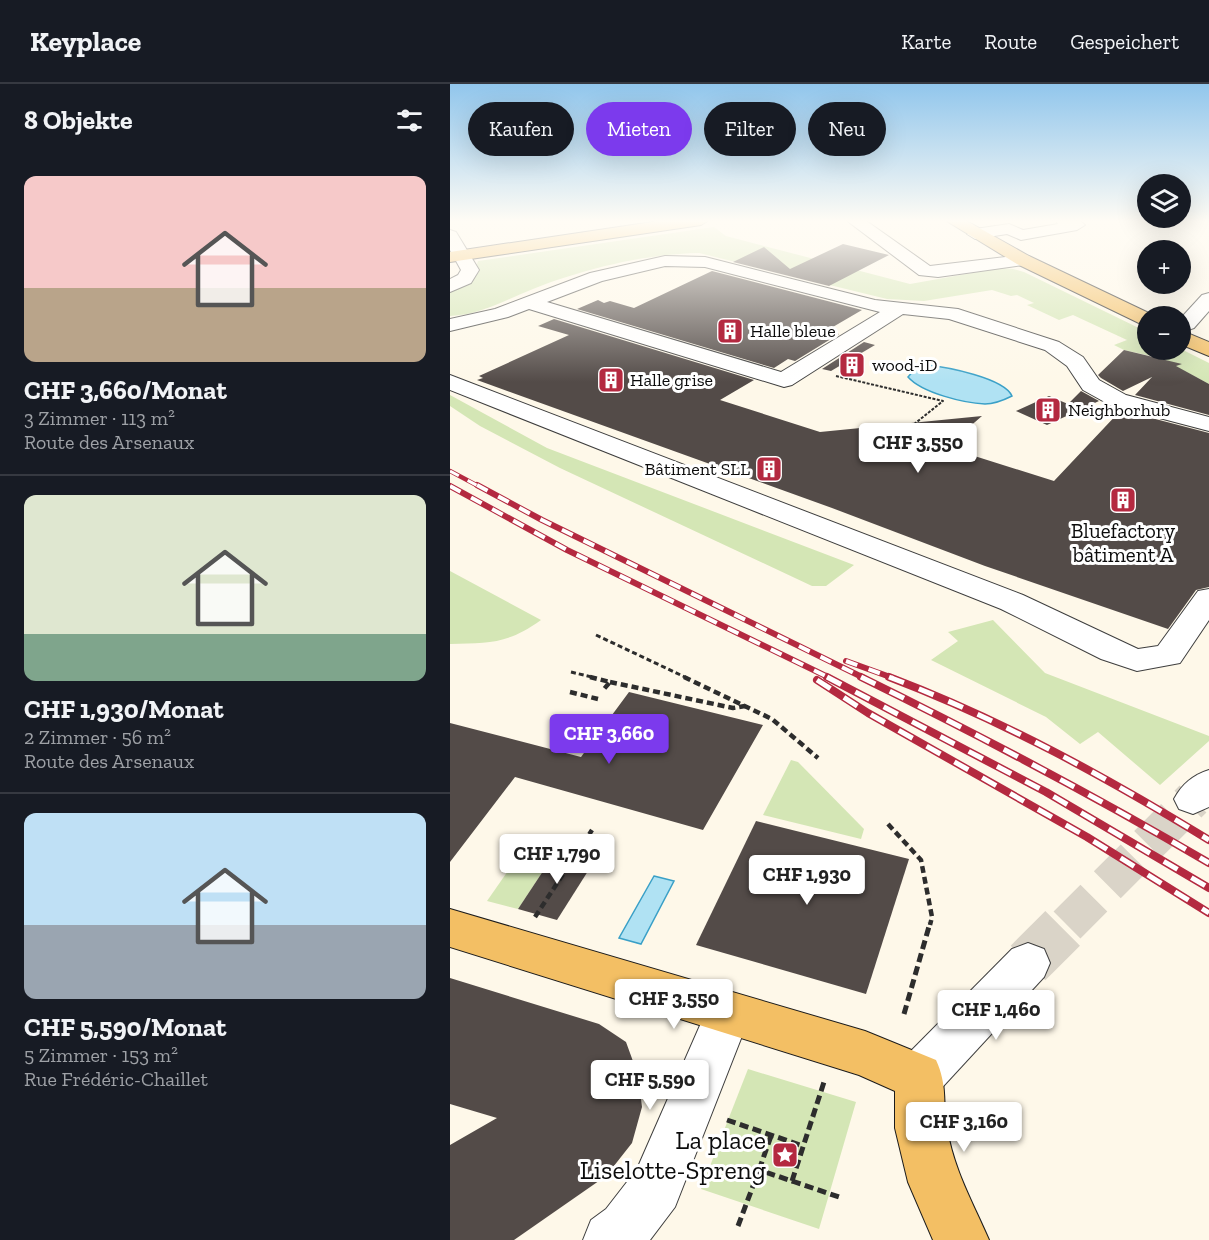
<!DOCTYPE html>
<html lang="de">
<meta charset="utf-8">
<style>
:root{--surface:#171b24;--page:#242831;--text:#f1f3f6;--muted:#9ea1a6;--line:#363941;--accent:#7c3aed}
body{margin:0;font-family:"Zilla Slab",serif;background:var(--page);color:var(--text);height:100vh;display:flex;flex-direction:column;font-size:22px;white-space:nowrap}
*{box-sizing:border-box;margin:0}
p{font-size:20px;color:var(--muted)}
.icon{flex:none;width:33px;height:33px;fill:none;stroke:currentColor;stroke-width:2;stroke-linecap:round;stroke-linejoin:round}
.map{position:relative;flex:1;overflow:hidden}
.side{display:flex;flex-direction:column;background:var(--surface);width:450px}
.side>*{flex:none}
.hud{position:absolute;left:18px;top:18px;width:570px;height:54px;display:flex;gap:12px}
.buttons{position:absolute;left:687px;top:90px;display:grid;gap:12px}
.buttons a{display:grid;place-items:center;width:54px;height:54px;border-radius:50%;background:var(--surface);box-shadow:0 6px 24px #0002;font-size:30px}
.price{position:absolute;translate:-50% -51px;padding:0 14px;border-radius:6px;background:#fff;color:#222;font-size:20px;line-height:39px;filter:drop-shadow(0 2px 3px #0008)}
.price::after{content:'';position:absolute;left:50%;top:36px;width:18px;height:14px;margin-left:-9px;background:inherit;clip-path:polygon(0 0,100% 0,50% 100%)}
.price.on{background:var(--accent);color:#fff}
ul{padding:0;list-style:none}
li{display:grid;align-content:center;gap:12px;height:318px;padding:0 24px}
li+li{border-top:2px solid var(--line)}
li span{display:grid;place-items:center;height:186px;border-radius:12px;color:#555}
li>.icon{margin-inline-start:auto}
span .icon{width:108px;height:108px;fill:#fffc;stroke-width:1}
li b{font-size:26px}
h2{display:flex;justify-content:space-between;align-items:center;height:72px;padding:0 24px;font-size:26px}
.tag{padding:0 21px;border-radius:27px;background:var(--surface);box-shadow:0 6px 24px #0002;font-size:21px;line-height:54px}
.tag.on{background:var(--accent);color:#fff}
header{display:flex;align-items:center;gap:36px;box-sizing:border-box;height:84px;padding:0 30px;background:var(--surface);border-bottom:2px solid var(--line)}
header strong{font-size:28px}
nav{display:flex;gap:33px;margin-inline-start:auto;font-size:21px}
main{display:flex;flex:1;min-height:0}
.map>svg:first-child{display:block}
.green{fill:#d4e6b5}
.water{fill:#b0e2f3;stroke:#3aa0c7;stroke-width:1.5}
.building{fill:#534b48}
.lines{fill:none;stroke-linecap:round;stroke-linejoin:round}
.minor-tunnel-far1{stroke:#dad4c8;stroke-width:38;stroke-dasharray:38 19;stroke-linecap:butt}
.minor-tunnel{stroke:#dad4c8;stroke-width:49;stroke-dasharray:49 25;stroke-linecap:butt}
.minor-casing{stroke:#3e3e3e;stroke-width:2}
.major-casing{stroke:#1c1c1c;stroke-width:2}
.path-far3{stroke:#2d2d2d;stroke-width:2;stroke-dasharray:3 1.5;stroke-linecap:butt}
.path-far2{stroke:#2d2d2d;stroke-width:3;stroke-dasharray:5 3;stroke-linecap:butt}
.path-far1{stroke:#2d2d2d;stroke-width:4.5;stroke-dasharray:7 4;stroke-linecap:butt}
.path{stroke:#2d2d2d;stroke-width:5;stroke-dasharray:9 4.5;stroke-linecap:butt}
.minor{fill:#fff;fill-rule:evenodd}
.major{fill:#f3bf64;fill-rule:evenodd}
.rail-far2-casing{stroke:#b42940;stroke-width:4.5}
.rail-far1-casing{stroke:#b42940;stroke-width:6}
.rail-casing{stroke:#b42940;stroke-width:8}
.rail-far2{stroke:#fff;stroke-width:3;stroke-dasharray:10;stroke-linecap:butt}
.rail-far1{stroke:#fff;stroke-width:4;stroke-dasharray:12;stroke-linecap:butt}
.rail{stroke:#fff;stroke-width:5;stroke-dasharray:16;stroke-linecap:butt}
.labels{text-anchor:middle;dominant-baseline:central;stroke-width:6;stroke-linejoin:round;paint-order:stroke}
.far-poi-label{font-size:18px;fill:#0b0b0b;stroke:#fff;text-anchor:start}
.poi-label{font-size:21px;fill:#0b0b0b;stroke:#fff}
.near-poi-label{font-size:26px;fill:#0b0b0b;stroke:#fff;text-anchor:end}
</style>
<header>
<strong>Keyplace</strong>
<nav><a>Karte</a><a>Route</a><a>Gespeichert</a></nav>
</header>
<main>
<section class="side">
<h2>8 Objekte<svg class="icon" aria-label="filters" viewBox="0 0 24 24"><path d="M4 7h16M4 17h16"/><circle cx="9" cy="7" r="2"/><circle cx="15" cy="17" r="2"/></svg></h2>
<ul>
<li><span style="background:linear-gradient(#f6c9c9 60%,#b9a48a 0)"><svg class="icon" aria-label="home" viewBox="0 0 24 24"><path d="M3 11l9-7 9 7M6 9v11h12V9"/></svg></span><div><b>CHF 3,660/Monat</b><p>3 Zimmer · 113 m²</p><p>Route des Arsenaux</p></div></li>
<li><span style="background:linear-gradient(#dfe7d0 75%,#7fa58c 0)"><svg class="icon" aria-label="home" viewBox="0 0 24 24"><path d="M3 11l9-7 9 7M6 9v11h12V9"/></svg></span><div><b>CHF 1,930/Monat</b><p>2 Zimmer · 56 m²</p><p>Route des Arsenaux</p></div></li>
<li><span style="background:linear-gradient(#bfe0f5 60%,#9aa5b1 0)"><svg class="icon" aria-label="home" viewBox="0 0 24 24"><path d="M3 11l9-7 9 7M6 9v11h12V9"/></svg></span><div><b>CHF 5,590/Monat</b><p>5 Zimmer · 153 m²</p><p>Rue Frédéric-Chaillet</p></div></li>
</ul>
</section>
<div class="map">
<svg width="759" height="1156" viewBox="0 0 759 1156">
<rect width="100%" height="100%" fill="#fef8e9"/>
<g class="green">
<path d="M264,143L276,152L460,200L550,184L563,185L574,188L697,248L698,266L731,265L759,279V300L710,274L674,266L664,261L677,256L623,231L609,236L577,221L584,219L567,211L561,212L542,206L474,217L437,215L249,169C195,170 133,185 83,205C55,216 30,231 0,232V205L21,196L29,188L27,180L28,177Z"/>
<polygon points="0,311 97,364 404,481 376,502 362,502 110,384 30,342 0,322"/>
<path d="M0,487L91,536C58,560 39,559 0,560Z"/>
<polygon points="543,536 595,589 759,652 759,657 710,701 648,648 630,660 596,633 481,576 508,557 498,548"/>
<polygon points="341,676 348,678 414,745 411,755 313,731"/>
<polygon points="78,758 107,766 68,825 37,817"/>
<polygon points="298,985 406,1018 369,1145 251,1105"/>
</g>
<g class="water">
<path d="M477,281C497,283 554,294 562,312C554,316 545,320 535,320C514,319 472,309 458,293L465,285Z"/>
<polygon points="204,792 224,797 191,860 169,854"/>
</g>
<g class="building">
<polygon points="393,160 439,171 379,202 283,178 314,163 340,185"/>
<polygon points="262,187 412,226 376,247 389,250 345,277 338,275 324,284 127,225 148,216 154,219 160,217 184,224"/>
<polygon points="104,235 304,296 270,316 370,348 532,332 496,363 604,397 671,326 759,349 759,503 746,506 718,545 535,482 382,424 27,296 33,294 29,292 119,251 88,242"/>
<polygon points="414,258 425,261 381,287 372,285"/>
<polygon points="674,266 732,280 726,282 759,300 759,331 685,311 702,293 673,307 651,294 648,291"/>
<polygon points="631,307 649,317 597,341 566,327 599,312 618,320"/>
<polygon points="179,608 313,641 253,746 65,693 0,778 0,639 131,673"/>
<polygon points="306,737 459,775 416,910 246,861"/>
<polygon points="107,766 145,776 107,836 68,825"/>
<polygon points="0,894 149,940 176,958 188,991 192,1023 182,1059 156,1092 64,1156 0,1156 0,1061 47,1034 0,1020"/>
</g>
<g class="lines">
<polyline class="minor-tunnel-far1" points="617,841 743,715"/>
<polyline class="minor-tunnel" points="578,879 618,839"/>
<defs>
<g id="minor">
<polygon points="396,136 415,136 480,182 573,171 579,172 582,176 579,180 573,181 488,193 469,191"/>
<polygon points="605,136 629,136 635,141 627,146 571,156 557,150 525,155 517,150 525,145 559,140 573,146 608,140"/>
<polygon points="0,146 6,148 29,186 21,199 0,208 0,195 8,191 11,186 0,166"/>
<path d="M215,172L255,173L425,216L508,225L609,258L633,273L649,296L676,311L759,333V347L660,321L633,306L617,282L595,266L499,235L453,230L342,301L334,303L79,225L58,233L0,247V235L45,225L140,189ZM215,182L255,183L430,228L331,288L97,218L152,197Z"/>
<polygon points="759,209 759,227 744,244 730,249 730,235 752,211"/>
<polygon points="0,291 573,511 688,565 708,562 748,507 759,505 759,536 730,579 687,587 651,575 551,525 0,306"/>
<path d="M759,686V723L743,730L729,725L724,715C732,700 743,691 759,686Z"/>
<polygon points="578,859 594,865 600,879 594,893 486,1010 469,1017 452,1010 444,993 452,976 562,865"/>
<polygon points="278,907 294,914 301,929 225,1123 200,1156 133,1156 141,1136 156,1125 187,1085 262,914"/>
</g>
<g id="major">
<polygon points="216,136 259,136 251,141 0,178 0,168"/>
<polygon points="495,136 515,136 579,172 705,232 698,232 698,242 691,240 567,180"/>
<polygon points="730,246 759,258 759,272 730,260"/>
<path d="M0,825L415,947L486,976C498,1002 492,1018 497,1044C503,1084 523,1119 539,1156H483L458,1098L445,1044V1007L409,991L0,863Z"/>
</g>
</defs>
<use href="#minor" class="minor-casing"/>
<use href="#major" class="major-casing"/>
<polyline class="path-far3" points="386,292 493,317 463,341 516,358 507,367"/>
<g class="path-far2">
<polyline points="146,551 237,594"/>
<polyline points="121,588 146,594"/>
</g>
<g class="path-far1">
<polyline points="140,593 160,598 154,605"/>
<polyline points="234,593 322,635 368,674"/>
<polyline points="160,598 283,624 295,622"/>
<polyline points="120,608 148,615"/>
<polyline points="438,740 471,776 482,833 480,841"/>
<polyline points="85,833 142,746"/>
</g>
<g class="path">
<polyline points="454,930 480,839"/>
<polyline points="277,1036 353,1062"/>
<polyline points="309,1086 321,1052"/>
<polyline points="342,1097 389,1113"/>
<polyline points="288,1142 309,1086 342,1097 374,998"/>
</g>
<use href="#minor" class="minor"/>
<use href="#major" class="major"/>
<defs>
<polyline id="rail-far2" points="0,387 30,403"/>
<g id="rail-far1">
<polyline points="27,401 92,436 414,594"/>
<polyline points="0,402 117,466 380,594"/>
<polyline points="396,577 443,594"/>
</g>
<g id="rail">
<polyline points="377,593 596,708 759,804"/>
<path d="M411,593C529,651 645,712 759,779"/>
<path d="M439,593C552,636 656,693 759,756"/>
<polyline points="367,596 418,629 637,753 759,829"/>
</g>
</defs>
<use href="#rail-far2" class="rail-far2-casing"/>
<use href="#rail-far1" class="rail-far1-casing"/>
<use href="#rail" class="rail-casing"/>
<use href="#rail-far2" class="rail-far2"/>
<use href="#rail-far1" class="rail-far1"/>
<use href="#rail" class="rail"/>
</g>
<linearGradient id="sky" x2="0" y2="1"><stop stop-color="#91c6ec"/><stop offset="0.46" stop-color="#fffcf5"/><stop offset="1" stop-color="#fffcf5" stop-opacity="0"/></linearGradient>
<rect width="759" height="298" fill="url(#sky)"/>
<defs>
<symbol id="building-square" viewBox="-11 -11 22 22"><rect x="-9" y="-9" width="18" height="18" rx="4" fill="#b42940" stroke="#fff"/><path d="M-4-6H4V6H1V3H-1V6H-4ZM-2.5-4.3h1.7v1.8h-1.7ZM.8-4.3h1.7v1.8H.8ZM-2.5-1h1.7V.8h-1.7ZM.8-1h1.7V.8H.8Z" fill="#fff"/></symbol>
<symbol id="sight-square" viewBox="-11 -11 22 22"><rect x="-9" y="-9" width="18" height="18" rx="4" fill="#b42940" stroke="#fff"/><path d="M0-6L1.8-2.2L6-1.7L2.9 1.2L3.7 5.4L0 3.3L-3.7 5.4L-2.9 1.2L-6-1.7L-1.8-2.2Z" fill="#fff"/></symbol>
</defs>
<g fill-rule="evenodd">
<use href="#building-square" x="265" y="232" width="30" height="30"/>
<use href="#building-square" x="387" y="266" width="30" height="30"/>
<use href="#building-square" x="146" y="281" width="30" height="30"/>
<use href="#building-square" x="583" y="311" width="30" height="30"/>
<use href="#building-square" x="304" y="370" width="30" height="30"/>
<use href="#building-square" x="658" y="401" width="30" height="30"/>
<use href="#sight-square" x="320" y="1056" width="30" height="30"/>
</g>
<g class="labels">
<g class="far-poi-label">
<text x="300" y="247">Halle bleue</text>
<text x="422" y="281">wood-iD</text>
<text x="180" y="296">Halle grise</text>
<text x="618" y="326">Neighborhub</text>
<text x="300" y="385" text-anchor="end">Bâtiment SLL</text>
</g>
<g class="poi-label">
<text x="673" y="446">Bluefactory<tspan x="673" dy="24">bâtiment A</tspan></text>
</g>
<g class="near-poi-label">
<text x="316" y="1056">La place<tspan x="316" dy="30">Liselotte-Spreng</tspan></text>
</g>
</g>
</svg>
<div class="buttons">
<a><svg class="icon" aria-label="layers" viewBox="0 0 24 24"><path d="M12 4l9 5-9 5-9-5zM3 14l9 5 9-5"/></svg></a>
<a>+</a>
<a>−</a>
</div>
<b class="price" style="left:468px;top:390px">CHF 3,550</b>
<b class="price on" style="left:159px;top:681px">CHF 3,660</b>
<b class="price" style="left:107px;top:801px">CHF 1,790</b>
<b class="price" style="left:357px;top:822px">CHF 1,930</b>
<b class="price" style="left:224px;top:946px">CHF 3,550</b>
<b class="price" style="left:546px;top:957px">CHF 1,460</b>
<b class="price" style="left:200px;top:1027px">CHF 5,590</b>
<b class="price" style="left:514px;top:1069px">CHF 3,160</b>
<div class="hud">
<a class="tag">Kaufen</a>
<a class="tag on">Mieten</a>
<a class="tag">Filter</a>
<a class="tag">Neu</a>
</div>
</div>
</main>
